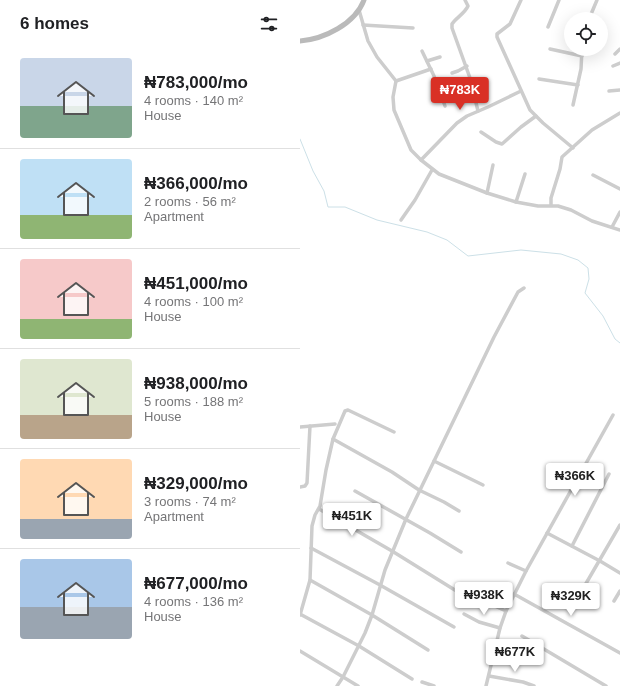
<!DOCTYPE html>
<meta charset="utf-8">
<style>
:root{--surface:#fff;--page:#f2f2f2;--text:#202124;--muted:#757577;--line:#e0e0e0;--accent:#d93025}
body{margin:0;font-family:Helvetica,sans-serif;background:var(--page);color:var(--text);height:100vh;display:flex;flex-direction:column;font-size:15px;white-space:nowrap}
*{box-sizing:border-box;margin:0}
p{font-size:13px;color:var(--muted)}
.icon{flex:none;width:22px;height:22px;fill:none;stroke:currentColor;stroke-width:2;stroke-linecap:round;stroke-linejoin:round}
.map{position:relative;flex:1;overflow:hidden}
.side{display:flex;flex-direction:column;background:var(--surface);width:300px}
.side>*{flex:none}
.fabs{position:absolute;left:264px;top:12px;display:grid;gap:8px}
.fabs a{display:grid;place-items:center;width:44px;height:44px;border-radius:50%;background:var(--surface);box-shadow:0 4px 16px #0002;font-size:20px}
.price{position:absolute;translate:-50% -34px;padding:0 9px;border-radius:4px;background:#fff;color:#222;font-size:13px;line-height:26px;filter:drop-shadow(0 1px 2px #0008)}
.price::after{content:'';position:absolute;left:50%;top:24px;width:12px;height:9px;margin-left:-6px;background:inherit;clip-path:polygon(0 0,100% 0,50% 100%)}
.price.active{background:var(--accent);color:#fff}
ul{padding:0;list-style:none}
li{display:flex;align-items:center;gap:12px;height:100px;padding:0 20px}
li+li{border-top:1px solid var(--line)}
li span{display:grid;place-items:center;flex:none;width:112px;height:80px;border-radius:4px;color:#555}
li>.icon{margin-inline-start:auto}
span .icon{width:48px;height:48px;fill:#fffc;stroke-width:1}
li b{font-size:17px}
h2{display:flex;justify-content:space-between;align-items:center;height:48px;padding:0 20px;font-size:17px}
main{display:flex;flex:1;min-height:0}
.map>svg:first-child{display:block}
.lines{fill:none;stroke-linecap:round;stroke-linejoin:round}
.stream{stroke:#cce0e7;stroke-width:1}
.street{stroke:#cdcdcd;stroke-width:3.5}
.secondary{stroke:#bababa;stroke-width:5}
</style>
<main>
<section class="side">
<h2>6 homes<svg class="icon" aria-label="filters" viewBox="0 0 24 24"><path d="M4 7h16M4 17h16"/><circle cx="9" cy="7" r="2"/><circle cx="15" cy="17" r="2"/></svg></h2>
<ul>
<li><span style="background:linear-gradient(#c9d6e8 60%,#7fa58c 0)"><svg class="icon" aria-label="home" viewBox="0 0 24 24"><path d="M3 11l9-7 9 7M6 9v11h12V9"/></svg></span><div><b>₦783,000/mo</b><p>4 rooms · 140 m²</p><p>House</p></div></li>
<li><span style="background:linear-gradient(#bfe0f5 70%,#8fb573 0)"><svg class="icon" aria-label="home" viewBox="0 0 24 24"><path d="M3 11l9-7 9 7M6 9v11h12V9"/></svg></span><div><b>₦366,000/mo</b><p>2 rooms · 56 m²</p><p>Apartment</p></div></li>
<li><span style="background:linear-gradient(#f6c9c9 75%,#8fb573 0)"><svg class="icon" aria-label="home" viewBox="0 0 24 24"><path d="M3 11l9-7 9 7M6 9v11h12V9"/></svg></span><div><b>₦451,000/mo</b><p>4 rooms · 100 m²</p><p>House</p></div></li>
<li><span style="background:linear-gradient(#dfe7d0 70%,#b9a48a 0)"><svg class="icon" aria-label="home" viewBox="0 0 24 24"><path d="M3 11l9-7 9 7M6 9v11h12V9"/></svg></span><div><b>₦938,000/mo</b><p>5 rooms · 188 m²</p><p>House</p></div></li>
<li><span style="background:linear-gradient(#ffd9b3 75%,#9aa5b1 0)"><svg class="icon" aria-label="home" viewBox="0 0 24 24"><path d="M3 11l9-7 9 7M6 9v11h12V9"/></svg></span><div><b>₦329,000/mo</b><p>3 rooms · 74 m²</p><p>Apartment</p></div></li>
<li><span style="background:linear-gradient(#a9c7e8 60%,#9aa5b1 0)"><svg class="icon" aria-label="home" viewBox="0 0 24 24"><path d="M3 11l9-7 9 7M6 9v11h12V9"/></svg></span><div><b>₦677,000/mo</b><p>4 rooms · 136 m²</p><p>House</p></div></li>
</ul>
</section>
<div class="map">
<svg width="320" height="686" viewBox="0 0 320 686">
<rect width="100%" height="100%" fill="#fff"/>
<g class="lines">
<polyline class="stream" points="0,139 13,171 24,191 28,207 45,207 77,220 127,232 147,240 168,256 221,250 261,254 278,260 288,268 289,279 285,293 303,316 315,339 320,343"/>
<g class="street">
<path d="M165,0L168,6C165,13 156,18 152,24V28L170,78L178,111"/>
<polyline points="221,0 210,24 197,34 197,37 230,110 243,123 273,148"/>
<polyline points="59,10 68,41 77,57 96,81 93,97 94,110 111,150 121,160 139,174 187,193 216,202 225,174"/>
<polyline points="289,19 297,0"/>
<polyline points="63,25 113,28"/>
<polyline points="248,27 259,0"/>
<polyline points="250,49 282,56"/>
<polyline points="122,51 134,76 145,106"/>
<polyline points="315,54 320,49"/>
<polyline points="127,61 140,57"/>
<polyline points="313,66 320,63"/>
<polyline points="152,73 158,71 167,66"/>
<polyline points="239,79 278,85"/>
<polyline points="96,81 131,69"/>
<polyline points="309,91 320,90"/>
<polyline points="273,105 281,69 282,49"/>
<polyline points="181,132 196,142 202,144 221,127 236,116"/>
<polyline points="121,160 157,123 167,116 188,107 221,91"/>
<polyline points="293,175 320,189"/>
<polyline points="187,193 193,165"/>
<polyline points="216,202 238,206 258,206 271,210 292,221 320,230"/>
<polyline points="251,205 251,198 260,169 262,157 292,130 320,113"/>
<polyline points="101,220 115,200 132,170"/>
<polyline points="312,227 320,212"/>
<polyline points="0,427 35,424"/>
<polyline points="33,439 92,472 119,490 144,502 159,511"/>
<polyline points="134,461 183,485"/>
<polyline points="0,487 5,486 7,483 10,426"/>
<polyline points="55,491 130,533 161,552"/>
<polyline points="19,509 92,551 158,592"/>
<polyline points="247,533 300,561 320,573"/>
<polyline points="272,546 309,474"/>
<polyline points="11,548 80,585 154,627"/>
<polyline points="226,571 313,415"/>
<polyline points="10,580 72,615 128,650"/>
<polyline points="165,593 206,611"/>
<polyline points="214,594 320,653"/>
<polyline points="277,599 320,525"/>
<polyline points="314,601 320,591"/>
<polyline points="0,614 59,646 112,679"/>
<polyline points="164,614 179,622 200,628"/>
<polyline points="0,615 10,580 12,526 15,515 20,506 26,470 33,439 45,411 48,410 94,432"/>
<polyline points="222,636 306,686"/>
<polyline points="0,651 58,686"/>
<polyline points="189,676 223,682 234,686"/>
<polyline points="122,682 134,686"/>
<polyline points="37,686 43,677 65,633 72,615 85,570 106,519 194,337 218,292 224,288"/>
<polyline points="186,686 200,628 206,611 226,571 208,563"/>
</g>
<path class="secondary" d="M0,41C24,39 55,24 64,0"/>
</g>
</svg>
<div class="fabs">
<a><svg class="icon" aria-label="locate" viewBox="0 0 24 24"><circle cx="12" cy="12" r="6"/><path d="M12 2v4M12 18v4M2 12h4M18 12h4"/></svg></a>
</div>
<b class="price active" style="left:160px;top:111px">₦783K</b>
<b class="price" style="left:275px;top:497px">₦366K</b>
<b class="price" style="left:52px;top:537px">₦451K</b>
<b class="price" style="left:184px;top:616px">₦938K</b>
<b class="price" style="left:271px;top:617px">₦329K</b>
<b class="price" style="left:215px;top:673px">₦677K</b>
</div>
</main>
